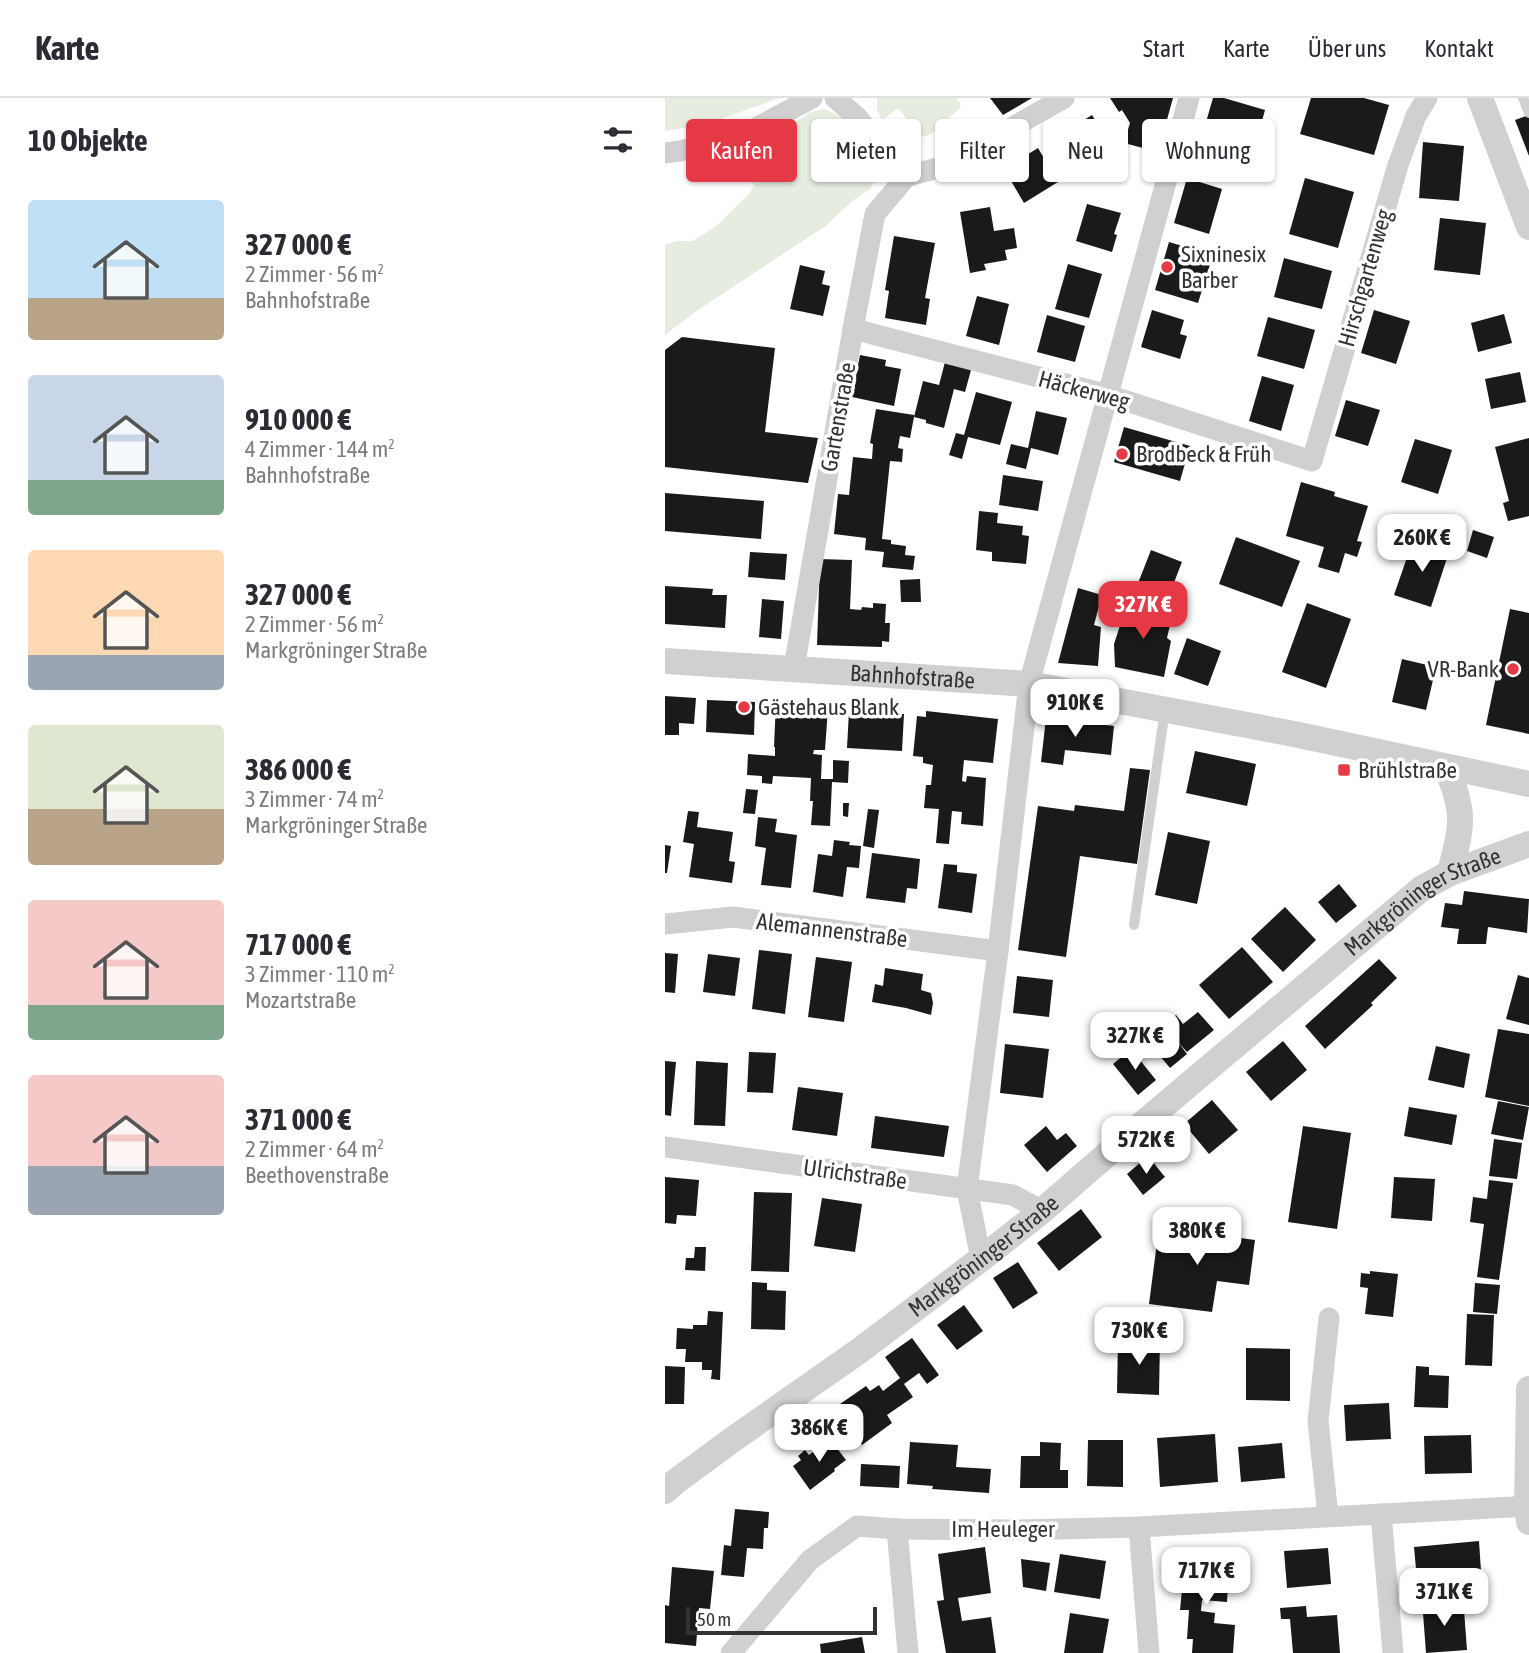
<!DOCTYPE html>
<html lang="de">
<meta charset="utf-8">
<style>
:root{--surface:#fff;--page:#f2f2f3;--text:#2b2b33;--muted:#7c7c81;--line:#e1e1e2;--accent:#e63946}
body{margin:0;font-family:"Asap Condensed",sans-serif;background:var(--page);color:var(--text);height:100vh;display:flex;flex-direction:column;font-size:26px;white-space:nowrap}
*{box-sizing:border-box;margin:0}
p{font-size:23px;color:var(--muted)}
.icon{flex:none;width:38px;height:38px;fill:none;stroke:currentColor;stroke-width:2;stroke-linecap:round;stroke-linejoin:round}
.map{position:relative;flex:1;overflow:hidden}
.details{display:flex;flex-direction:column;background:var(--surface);width:665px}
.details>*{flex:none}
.guide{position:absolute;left:21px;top:21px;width:665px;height:63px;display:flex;gap:14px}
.scale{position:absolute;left:21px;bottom:18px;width:191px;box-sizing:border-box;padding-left:7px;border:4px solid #333;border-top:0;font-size:19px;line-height:24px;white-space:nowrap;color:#333;-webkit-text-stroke:5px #fff;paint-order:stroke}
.price{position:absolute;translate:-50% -60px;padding:0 16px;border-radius:14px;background:#fff;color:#222;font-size:23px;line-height:46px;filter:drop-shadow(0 2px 4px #0008)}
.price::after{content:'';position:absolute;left:50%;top:42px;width:21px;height:16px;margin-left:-10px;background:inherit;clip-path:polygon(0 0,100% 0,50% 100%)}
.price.on{background:var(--accent);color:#fff}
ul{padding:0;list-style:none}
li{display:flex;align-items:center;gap:21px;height:175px;padding:0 28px}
li span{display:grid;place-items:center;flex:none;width:196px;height:140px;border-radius:7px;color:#555}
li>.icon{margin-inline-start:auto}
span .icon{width:84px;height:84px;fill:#fffc;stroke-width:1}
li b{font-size:30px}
h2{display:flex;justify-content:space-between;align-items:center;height:84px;padding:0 28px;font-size:30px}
.pill{padding:0 24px;border-radius:7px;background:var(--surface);box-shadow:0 2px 5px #0004;font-size:24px;line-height:63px}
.pill.on{background:var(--accent);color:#fff}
header{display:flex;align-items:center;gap:42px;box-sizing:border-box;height:98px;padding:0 35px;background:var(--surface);border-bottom:2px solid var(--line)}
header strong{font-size:33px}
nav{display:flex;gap:38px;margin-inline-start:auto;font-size:24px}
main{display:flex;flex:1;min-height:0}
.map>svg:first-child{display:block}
.green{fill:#e6ecdf}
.building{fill:#1a1a1a}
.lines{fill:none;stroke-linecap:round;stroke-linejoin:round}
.service{stroke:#d0d0d0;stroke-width:10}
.minor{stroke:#d0d0d0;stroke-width:21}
.tertiary{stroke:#d0d0d0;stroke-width:26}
.poi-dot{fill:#e63946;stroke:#fff;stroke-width:2.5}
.labels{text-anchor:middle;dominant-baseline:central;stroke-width:7;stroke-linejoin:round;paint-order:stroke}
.poi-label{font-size:23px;fill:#333;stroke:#fff;text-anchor:start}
.street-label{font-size:23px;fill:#333;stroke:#fff}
</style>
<header>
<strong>Karte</strong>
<nav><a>Start</a><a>Karte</a><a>Über uns</a><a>Kontakt</a></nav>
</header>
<main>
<section class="details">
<h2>10 Objekte<svg class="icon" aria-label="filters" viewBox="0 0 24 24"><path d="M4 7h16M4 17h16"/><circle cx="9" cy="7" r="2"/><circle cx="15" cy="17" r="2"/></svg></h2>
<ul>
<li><span style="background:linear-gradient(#bfe0f5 70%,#b9a48a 0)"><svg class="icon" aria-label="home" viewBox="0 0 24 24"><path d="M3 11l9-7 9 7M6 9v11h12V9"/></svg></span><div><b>327 000 €</b><p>2 Zimmer · 56 m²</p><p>Bahnhofstraße</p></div></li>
<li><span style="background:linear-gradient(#c9d6e8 75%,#7fa58c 0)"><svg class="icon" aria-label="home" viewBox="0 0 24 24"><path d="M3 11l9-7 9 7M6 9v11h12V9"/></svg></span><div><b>910 000 €</b><p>4 Zimmer · 144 m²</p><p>Bahnhofstraße</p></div></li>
<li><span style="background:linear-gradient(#ffd9b3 75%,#9aa5b1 0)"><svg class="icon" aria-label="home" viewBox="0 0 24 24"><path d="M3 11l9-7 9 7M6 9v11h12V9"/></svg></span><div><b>327 000 €</b><p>2 Zimmer · 56 m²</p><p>Markgröninger Straße</p></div></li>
<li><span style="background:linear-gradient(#dfe7d0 60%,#b9a48a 0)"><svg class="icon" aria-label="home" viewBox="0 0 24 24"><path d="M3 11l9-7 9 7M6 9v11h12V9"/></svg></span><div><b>386 000 €</b><p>3 Zimmer · 74 m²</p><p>Markgröninger Straße</p></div></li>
<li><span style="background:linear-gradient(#f6c9c9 75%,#7fa58c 0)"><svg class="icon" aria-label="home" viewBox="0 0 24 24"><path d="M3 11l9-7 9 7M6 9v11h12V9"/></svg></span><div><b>717 000 €</b><p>3 Zimmer · 110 m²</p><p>Mozartstraße</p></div></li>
<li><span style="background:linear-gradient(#f6c9c9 65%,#9aa5b1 0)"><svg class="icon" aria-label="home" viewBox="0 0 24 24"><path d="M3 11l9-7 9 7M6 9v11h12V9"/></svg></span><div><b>371 000 €</b><p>2 Zimmer · 64 m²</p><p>Beethovenstraße</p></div></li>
</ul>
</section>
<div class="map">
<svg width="864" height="1555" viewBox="0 0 864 1555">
<rect width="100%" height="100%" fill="#fff"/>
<g class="green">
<polygon points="0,0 114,0 39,27 0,33"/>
<path d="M212,0H291L296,7L294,11L267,35L260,39C250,34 241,19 233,10L217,22L212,12Z"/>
<polygon points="160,11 180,21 211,55 216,71 205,91 187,103 162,127 30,214 0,237 0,147 12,143 28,143 50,129 84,96 89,87 79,68 80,55 91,42 110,36 146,14"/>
</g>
<g class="building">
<polygon points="325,0 367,0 338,17"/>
<polygon points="445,0 508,0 493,54 459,45 465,25 457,12 454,14"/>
<polygon points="548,0 559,0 600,12 584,70 532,55"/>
<polygon points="646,0 699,0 724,7 709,57 635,36"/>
<polygon points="427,17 446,48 426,61 431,69 414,79 390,40"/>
<polygon points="864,17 864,58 850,22"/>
<polygon points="758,44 799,48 794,103 754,100"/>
<polygon points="373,50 393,84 359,105 339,71"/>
<polygon points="522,80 557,91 544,136 509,125"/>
<polygon points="640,80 689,94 673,150 624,136"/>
<polygon points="422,106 456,115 449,136 452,137 447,154 411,143"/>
<polygon points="325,109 329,133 349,130 352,150 340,152 342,162 319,166 321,172 305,175 295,114"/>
<polygon points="775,120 821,125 815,177 769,172"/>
<polygon points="229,138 270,145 260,200 265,201 261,227 220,220 224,193 220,192"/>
<polygon points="504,144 548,157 533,205 490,192"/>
<polygon points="619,160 667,173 657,211 609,199"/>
<polygon points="403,166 437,176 424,220 390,211"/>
<polygon points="135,167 160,173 157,186 165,188 158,218 125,211"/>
<polygon points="312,198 344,206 334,247 301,238"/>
<polygon points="487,212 519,222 515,236 522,238 515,261 476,249"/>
<polygon points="709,212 745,223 731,266 696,255"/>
<polygon points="839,216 847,245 813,254 806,225"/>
<polygon points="382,217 420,228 410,264 372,254"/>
<polygon points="603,219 650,232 639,271 592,258"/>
<polygon points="17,239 110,250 100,334 153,340 143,385 0,369 0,252"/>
<polygon points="195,257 221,262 220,268 236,271 229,308 187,299"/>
<polygon points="280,264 306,272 300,294 289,291 279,330 261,325 261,322 249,319 245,340 235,338 233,350 238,351 237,364 225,363 217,441 226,442 226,446 241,448 240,457 250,458 248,472 217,469 219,454 200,452 201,440 169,436 173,396 184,397 188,359 207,361 208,346 205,345 211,311 249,317 249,319 258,283 274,287"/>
<polygon points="855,274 861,304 826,311 820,281"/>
<polygon points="597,278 629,287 616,333 584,323"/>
<polygon points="311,294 347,304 335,347 303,339 297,361 284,357 291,335 299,337"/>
<polygon points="681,302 715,312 703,348 670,338"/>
<polygon points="371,313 402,320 393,357 366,350 361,371 341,366 346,346 363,350"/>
<polygon points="459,329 525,348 515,383 449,364"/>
<polygon points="864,340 864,418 843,423 838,405 844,403 830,349"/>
<polygon points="750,341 787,352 773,396 736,384"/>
<polygon points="338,377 378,383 373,413 334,407"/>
<polygon points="636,384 670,394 669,398 703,408 692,443 697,444 692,459 680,455 674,475 653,469 659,449 621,438"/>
<polygon points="0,395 99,403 96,441 0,433"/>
<polygon points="314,413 333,415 332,425 358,428 357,437 364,438 361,466 327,463 327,454 311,452"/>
<polygon points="808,432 829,439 822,460 802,453"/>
<polygon points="571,439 635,463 617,509 554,486"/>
<polygon points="748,442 784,454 766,509 729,497"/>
<polygon points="486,452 517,464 499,510 468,498"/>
<polygon points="85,454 122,456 120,482 83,479"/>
<polygon points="155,461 187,462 185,511 196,512 197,509 208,510 208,505 221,506 220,525 225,525 224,544 217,543 217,549 152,547"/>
<polygon points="255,481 256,504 236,504 235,482"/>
<polygon points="0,488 48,491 47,497 62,497 60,530 0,526"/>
<polygon points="413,490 437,497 429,527 436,529 433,568 393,565"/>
<polygon points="97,501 119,503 116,541 94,539"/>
<polygon points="642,505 686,521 661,590 617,574"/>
<polygon points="462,506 507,518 502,540 506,543 499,579 450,569 449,546"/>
<polygon points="845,511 864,515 864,636 821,627"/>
<polygon points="522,540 556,553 543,588 509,576"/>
<polygon points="737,561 771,569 761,612 727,604"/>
<polygon points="0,598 31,600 29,626 14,625 14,637 0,637"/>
<polygon points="42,602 90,604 89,637 41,634"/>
<polygon points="111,603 131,604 131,608 163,610 160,652 149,652 148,656 157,657 156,681 168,681 168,662 184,663 183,685 167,684 165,728 146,727 148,703 145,703 146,680 108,678 107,686 97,685 97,678 82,677 83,656 110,658 110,649 109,649"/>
<polygon points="184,613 239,616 237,653 182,650"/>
<polygon points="261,613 333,621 328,665 299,662 297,683 301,684 302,678 321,680 318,728 296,726 297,714 287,713 284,746 271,745 274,711 259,710 261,687 266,687 268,667 258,665 258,659 248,658 252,618 261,619"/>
<polygon points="381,620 449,628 446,657 400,652 398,667 376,664"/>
<polygon points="530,653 591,666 582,708 521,695"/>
<polygon points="465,670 485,672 472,766 415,758 401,859 353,852 373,708 409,713 410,707 459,713"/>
<polygon points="81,691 93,692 90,716 78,715"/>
<polygon points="178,705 184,705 183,719 178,718"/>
<polygon points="203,711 214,712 209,750 198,748"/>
<polygon points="23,713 34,714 32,729 68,734 64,763 70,764 67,785 24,779 29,746 18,744"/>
<polygon points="93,719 112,721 110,734 132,737 126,790 96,787 101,750 90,748"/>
<polygon points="503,734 545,743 532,806 490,797"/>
<polygon points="169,742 185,744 184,747 196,748 194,770 182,769 178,799 148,794 153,756 167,758"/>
<polygon points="0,747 6,748 2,775 0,775"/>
<polygon points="207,755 255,761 252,791 242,790 240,805 201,800"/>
<polygon points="279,766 292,767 292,774 312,776 307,815 273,810"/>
<polygon points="674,786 692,808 671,825 653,804"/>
<polygon points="799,793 864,801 862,835 823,829 821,846 792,846 794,831 776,829 780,805 797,807"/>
<polygon points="620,809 651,842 618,874 586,841"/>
<polygon points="577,849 608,884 564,921 534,887"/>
<polygon points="94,852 127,856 120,916 87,911"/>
<polygon points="0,855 13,856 10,895 0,894"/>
<polygon points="43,856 75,860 70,898 38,894"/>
<polygon points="151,859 187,864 179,924 143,919"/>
<polygon points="714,861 732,880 706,905 708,907 660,951 640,928"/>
<polygon points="220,870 258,876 256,892 266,895 268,905 266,917 241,910 207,904 210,886 218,888"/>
<polygon points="853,877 864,880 864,927 841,921"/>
<polygon points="352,878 388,882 384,919 348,915"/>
<polygon points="533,914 549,932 522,954 513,944 522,956 505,970 490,952 508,938 499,927 511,917 518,926"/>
<polygon points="833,931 864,936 864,1008 820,999"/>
<polygon points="618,943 642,972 606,1003 581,974"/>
<polygon points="340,946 384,951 378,1000 335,995"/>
<polygon points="771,948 805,956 799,990 763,982"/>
<polygon points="466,951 491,982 473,997 448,966"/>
<polygon points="84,954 111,955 108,995 82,994"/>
<polygon points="0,963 11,964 6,1018 0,1017"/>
<polygon points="31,963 63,965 60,1028 29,1027"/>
<polygon points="133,989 178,995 172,1038 127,1032"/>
<polygon points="547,1002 573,1032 544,1056 519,1026"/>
<polygon points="833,1003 864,1009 858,1042 826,1036"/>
<polygon points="744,1009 792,1017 787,1047 739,1038"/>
<polygon points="210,1018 284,1028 279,1059 206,1050"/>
<polygon points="381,1028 392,1042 401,1035 412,1048 382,1074 359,1047"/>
<polygon points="638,1028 686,1035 672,1131 623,1124"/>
<polygon points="829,1041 857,1045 852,1081 824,1078"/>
<polygon points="483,1058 500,1079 478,1097 462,1076"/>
<polygon points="0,1079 34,1082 31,1118 12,1117 11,1126 0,1125"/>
<polygon points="729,1079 770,1081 767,1123 726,1120"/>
<polygon points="824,1082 848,1085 834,1182 812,1179 819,1126 805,1124 808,1099 822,1101"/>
<polygon points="89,1094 127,1095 124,1174 86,1173"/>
<polygon points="157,1100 197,1106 190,1154 149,1148"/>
<polygon points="416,1111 437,1139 394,1173 372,1145"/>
<polygon points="494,1129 590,1142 584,1187 552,1183 547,1214 484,1206"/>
<polygon points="30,1149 41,1149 40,1173 20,1172 21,1160 29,1160"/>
<polygon points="353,1164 373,1195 348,1211 328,1180"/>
<polygon points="705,1173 733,1176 728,1219 700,1216 703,1190 695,1189 696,1175 705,1176"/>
<polygon points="87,1184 102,1185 102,1192 121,1193 120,1232 86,1231"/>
<polygon points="810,1185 835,1187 832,1216 808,1214"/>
<polygon points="299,1207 318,1233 292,1252 272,1227"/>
<polygon points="43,1213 58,1214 55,1282 46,1281 47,1272 37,1272 37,1264 20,1264 21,1251 11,1251 12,1230 28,1231 28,1227 42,1227"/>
<polygon points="802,1216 829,1217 827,1268 800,1267"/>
<polygon points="247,1240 274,1277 262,1286 254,1275 239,1286 248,1299 222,1317 227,1325 197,1347 181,1325 186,1321 175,1306 201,1288 205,1293 214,1287 218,1293 235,1280 220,1259"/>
<polygon points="453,1241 495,1242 494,1297 452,1295"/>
<polygon points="581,1250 625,1251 625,1303 581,1302"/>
<polygon points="0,1268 20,1269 19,1306 0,1306"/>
<polygon points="751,1268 764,1269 764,1277 784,1278 783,1310 749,1309"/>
<polygon points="724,1305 726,1341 681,1343 679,1307"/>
<polygon points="550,1336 553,1384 495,1389 492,1340"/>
<polygon points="806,1337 807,1375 760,1376 759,1338"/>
<polygon points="165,1341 181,1362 169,1371 170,1373 145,1392 128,1368 136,1362 133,1358 140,1352 144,1357"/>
<polygon points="423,1342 458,1342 458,1389 422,1388"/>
<polygon points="245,1344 293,1347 291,1369 326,1371 324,1395 267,1391 268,1388 242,1386"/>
<polygon points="375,1344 396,1345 395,1372 403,1372 403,1390 355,1390 356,1358 375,1358"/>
<polygon points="617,1345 620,1380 576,1384 573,1349"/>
<polygon points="196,1366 235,1368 234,1390 195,1388"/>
<polygon points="70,1411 104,1414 103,1430 99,1430 98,1451 82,1450 79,1479 56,1477 59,1447 66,1448"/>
<polygon points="814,1443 817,1488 753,1493 749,1449"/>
<polygon points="320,1449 326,1495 293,1500 297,1523 326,1519 331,1555 281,1555 272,1503 279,1502 273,1456"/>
<polygon points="663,1450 666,1486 622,1490 619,1453"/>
<polygon points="395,1456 441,1463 435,1501 389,1494"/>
<polygon points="356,1461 385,1465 381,1493 358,1489"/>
<polygon points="520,1462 547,1464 547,1470 564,1471 562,1504 537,1502 536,1513 550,1515 549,1525 570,1527 568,1555 527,1555 528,1541 522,1541 524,1512 515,1512"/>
<polygon points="7,1469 49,1473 45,1511 34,1510 31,1548 0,1545 0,1507 4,1508"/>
<polygon points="787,1502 788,1513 799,1512 802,1552 761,1555 758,1515 760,1515 759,1504"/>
<polygon points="641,1508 642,1519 672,1517 675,1555 628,1555 625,1521 616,1521 615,1510"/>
<polygon points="405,1515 444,1521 438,1555 399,1555"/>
<polygon points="197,1539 200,1555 156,1555 155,1546"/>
</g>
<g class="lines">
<g class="service">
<polyline points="858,0 864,15"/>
<polyline points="469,827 500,612"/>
</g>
<g class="minor">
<polyline points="170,0 192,19 242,78"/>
<polyline points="0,55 15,53 76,38 147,0"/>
<polyline points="242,78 277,69 399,0"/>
<polyline points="188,231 443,297 647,363 733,67 751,18 762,0"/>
<polyline points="129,570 188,231 210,116 242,78"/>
<polyline points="0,826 68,819 333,853"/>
<polyline points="0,1049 348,1097 377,1113"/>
<polyline points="316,1161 302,1091 333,853 364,586 524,0"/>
<polyline points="716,1416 728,1555"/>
<polyline points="663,1418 653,1323 664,1220"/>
<polyline points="474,1429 484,1555"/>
<polyline points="232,1431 243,1555"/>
<polyline points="66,1555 145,1462 192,1428 232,1431 355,1432 474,1429 864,1408"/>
</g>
<g class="tertiary">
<polyline points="815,0 864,129"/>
<path id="s1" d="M0,563L364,586L629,636L864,686"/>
<path d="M781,669C788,685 794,701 795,718C796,737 789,757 785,775"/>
<polyline points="864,1291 862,1408 864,1424"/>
<path id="s2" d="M0,1393L10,1384L67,1342L194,1253L316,1161L377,1113L470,1032L756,791L785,775L864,746"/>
</g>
</g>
<g class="poi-dot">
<circle cx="502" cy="169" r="7"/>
<circle cx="457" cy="356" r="7"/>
<circle cx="848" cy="571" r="7"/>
<circle cx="79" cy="609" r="7"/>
<rect x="672" y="665" width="14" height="14" rx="3.5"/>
</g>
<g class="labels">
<g class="poi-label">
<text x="516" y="156">Sixninesix<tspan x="516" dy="26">Barber</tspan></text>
<text x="471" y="356">Brodbeck &amp; Früh</text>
<text x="834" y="571" text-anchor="end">VR-Bank</text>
<text x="93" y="609">Gästehaus Blank</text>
<text x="693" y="672">Brühlstraße</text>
</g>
<g class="street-label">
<text transform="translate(700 180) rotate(-74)">Hirschgartenweg</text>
<text transform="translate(419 292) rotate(15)">Häckerweg</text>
<text transform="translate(173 319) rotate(-80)">Gartenstraße</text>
<text stroke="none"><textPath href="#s1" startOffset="248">Bahnhofstraße</textPath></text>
<text stroke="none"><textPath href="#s2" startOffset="962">Markgröninger Straße</textPath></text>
<text transform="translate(167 832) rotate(7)">Alemannenstraße</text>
<text transform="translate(190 1076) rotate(8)">Ulrichstraße</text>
<text stroke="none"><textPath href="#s2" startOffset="396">Markgröninger Straße</textPath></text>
<text x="338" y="1431">Im Heuleger</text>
</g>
</g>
</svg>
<div class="scale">50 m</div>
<b class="price" style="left:757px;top:476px">260K €</b>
<b class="price on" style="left:478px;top:543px">327K €</b>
<b class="price" style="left:410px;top:641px">910K €</b>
<b class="price" style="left:470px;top:974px">327K €</b>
<b class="price" style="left:481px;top:1078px">572K €</b>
<b class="price" style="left:532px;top:1169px">380K €</b>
<b class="price" style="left:474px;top:1269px">730K €</b>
<b class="price" style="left:154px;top:1366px">386K €</b>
<b class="price" style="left:541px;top:1509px">717K €</b>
<b class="price" style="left:779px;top:1530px">371K €</b>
<div class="guide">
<a class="pill on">Kaufen</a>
<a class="pill">Mieten</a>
<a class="pill">Filter</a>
<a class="pill">Neu</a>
<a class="pill">Wohnung</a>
</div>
</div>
</main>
